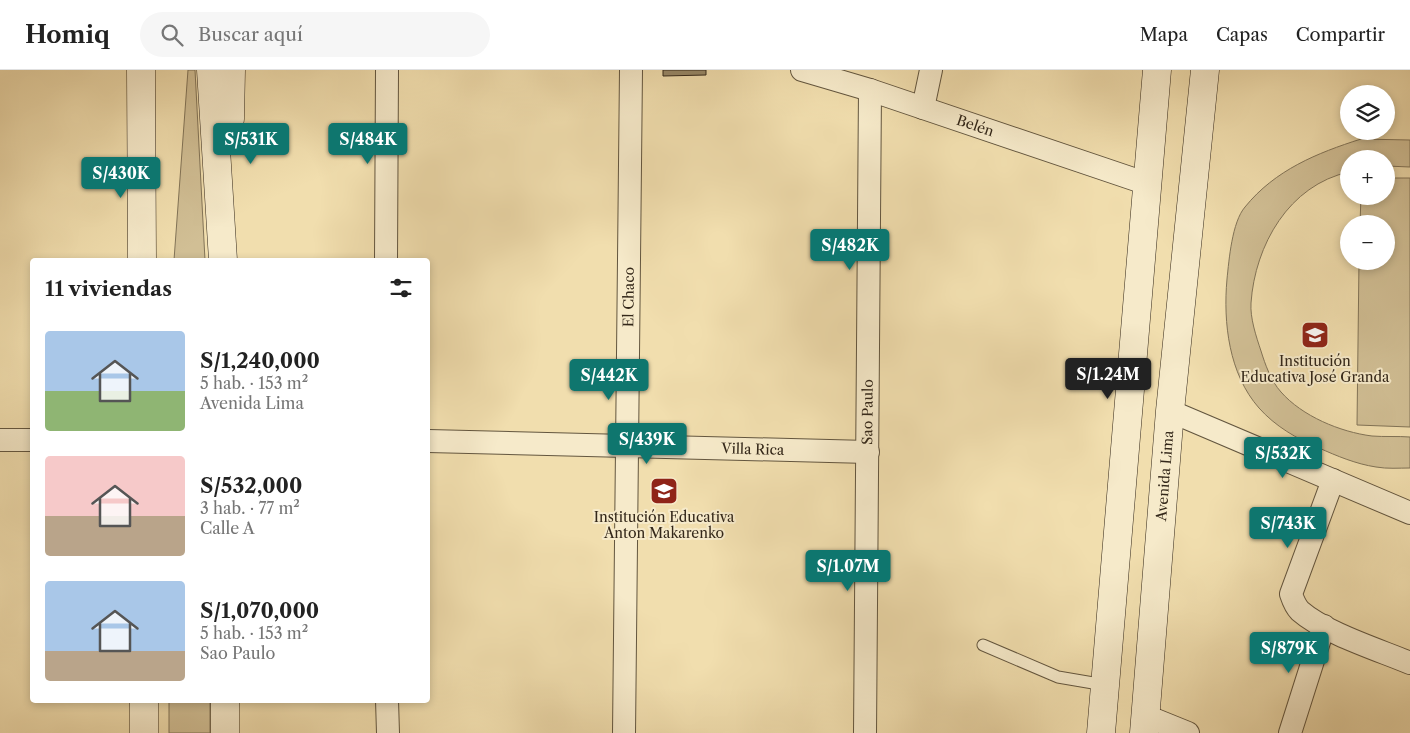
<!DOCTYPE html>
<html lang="es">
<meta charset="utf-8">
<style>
:root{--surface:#fff;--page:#f6f6f6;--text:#222;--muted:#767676;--line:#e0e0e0;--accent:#0f766e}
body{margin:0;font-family:"Libre Caslon Text",serif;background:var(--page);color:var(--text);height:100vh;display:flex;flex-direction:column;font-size:19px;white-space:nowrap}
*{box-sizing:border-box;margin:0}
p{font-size:16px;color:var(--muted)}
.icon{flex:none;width:28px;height:28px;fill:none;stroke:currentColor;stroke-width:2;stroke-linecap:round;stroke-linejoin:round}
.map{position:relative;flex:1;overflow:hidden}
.sheet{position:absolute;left:30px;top:188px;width:400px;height:445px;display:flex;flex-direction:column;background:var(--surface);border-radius:5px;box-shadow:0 2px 8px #0003}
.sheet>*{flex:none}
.controls{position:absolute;left:1340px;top:15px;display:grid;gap:10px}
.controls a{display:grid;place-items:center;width:55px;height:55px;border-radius:50%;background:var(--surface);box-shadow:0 2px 8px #0003;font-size:25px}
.price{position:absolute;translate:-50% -42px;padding:0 11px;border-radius:5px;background:var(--accent);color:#fff;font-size:16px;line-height:32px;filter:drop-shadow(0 1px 2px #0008)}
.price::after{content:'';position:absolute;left:50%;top:30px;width:15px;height:11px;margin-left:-8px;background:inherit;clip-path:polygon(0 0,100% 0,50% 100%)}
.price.on{background:#222;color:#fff}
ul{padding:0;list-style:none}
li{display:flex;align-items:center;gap:15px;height:125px;padding:0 15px}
li span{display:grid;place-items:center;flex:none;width:140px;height:100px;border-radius:5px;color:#555}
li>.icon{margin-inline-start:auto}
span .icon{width:60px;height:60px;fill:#fffc;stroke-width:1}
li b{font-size:21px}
h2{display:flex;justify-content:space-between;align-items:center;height:60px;padding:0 15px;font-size:21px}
header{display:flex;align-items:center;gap:30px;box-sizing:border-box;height:70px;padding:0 25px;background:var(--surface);border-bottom:1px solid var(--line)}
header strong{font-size:24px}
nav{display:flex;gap:28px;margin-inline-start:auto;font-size:18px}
.search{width:350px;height:45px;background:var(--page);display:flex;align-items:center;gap:12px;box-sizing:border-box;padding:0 18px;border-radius:28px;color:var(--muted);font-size:19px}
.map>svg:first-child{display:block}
.green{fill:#d1bf95;stroke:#827458}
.building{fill:#968767;stroke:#34281a}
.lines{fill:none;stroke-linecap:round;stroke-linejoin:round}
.service-casing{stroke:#63563f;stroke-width:13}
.minor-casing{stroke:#63563f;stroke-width:24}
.secondary-casing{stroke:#34281a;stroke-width:29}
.service{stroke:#f6eaca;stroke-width:11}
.minor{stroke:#f6eaca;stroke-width:22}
.secondary{stroke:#f6eaca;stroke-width:28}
.labels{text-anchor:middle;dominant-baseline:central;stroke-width:4;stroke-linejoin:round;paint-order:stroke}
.street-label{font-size:14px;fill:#34281a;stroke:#f6eaca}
.poi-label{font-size:14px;fill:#34281a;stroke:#f6eaca}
</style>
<header>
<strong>Homiq</strong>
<div class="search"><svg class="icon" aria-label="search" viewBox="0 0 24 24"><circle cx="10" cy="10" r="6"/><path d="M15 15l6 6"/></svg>Buscar aquí</div>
<nav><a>Mapa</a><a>Capas</a><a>Compartir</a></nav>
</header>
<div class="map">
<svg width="1410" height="663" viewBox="0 0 1410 663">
<rect width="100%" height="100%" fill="#f1deae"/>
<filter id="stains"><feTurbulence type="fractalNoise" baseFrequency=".004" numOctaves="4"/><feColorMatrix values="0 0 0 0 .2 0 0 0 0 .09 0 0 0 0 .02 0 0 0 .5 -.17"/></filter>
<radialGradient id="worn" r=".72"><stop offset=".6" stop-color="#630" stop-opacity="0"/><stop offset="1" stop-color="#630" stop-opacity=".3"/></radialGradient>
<g class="green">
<polygon points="188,0 195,0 205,190 174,190"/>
<path d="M1361,69L1410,70V97L1386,96V89H1349V102C1289,115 1255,175 1251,233C1250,248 1256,266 1261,281C1265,294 1271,311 1281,322C1302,346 1340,362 1372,366C1384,367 1398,366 1410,367V398C1399,398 1387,399 1376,397C1356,394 1337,386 1319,378C1297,369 1275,356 1259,338C1229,304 1223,253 1227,209C1229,190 1232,152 1245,137C1275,100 1317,83 1361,69Z"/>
<polygon points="1386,108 1410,108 1410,357 1357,355 1359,191 1386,191 1386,154 1360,154 1361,126 1386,126"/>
<rect x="169" y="630" width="41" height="33"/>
</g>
<polygon class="building" points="663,0 706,0 706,5 663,6"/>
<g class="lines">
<defs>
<polyline id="service" points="983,575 1058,607 1105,615"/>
<g id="minor">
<path id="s1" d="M802,0L870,20L1148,114"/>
<polyline points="923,38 931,0"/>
<polyline points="386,190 387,0"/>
<polyline points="1170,341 1410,443"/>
<polyline points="0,370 32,370"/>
<path id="s2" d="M428,371L868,382"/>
<path d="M1333,410L1291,524C1293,530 1295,536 1300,541C1325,563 1379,580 1410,593"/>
<polyline points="387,630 388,663"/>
<polyline points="1146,646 1188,663"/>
<path id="s3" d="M624,663L631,0"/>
<path id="s4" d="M865,663L870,20"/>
<polyline points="1290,663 1324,556"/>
</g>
<g id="secondary">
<polyline points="141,0 142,190"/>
<polyline points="211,0 223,190"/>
<polyline points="230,49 231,0"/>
<polyline points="144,663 144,630"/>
<polyline points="225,663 225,630"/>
<polyline points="1101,663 1157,0"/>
<path id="s5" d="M1144,663L1170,341L1205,0"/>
</g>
</defs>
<use href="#service" class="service-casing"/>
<use href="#minor" class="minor-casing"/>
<use href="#secondary" class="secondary-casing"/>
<use href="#service" class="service"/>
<use href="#minor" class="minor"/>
<use href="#secondary" class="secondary"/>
</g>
<defs>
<symbol id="school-square" viewBox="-11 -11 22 22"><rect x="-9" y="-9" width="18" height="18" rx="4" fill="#8f2418" stroke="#f6eaca"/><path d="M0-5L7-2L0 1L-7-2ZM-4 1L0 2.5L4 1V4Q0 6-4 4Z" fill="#fff"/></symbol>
</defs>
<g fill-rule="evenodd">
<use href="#school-square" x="1299" y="249" width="32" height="32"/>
<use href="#school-square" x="648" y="405" width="32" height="32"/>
</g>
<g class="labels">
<g class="street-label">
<text stroke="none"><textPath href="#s1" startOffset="182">Belén</textPath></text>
<text stroke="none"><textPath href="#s3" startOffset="436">El Chaco</textPath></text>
<text stroke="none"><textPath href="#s4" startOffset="321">Sao Paulo</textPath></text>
<text stroke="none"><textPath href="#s2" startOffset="325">Villa Rica</textPath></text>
<text stroke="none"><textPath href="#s5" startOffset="258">Avenida Lima</textPath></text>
</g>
<g class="poi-label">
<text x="1315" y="291">Institución<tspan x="1315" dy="16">Educativa José Granda</tspan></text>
<text x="664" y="447">Institución Educativa<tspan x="664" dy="16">Anton Makarenko</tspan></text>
</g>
</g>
<rect width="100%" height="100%" filter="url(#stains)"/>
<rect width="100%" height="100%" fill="url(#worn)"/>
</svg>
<div class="controls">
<a><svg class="icon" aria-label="layers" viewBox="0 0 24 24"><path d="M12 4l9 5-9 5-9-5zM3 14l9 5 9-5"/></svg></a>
<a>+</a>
<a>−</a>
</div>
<b class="price" style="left:251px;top:95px">S/531K</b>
<b class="price" style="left:368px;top:95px">S/484K</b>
<b class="price" style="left:121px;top:129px">S/430K</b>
<b class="price" style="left:850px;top:201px">S/482K</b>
<b class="price on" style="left:1108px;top:330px">S/1.24M</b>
<b class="price" style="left:609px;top:331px">S/442K</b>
<b class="price" style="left:647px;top:395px">S/439K</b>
<b class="price" style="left:1283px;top:409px">S/532K</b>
<b class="price" style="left:1288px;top:479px">S/743K</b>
<b class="price" style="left:848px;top:522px">S/1.07M</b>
<b class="price" style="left:1289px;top:604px">S/879K</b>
<section class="sheet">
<h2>11 viviendas<svg class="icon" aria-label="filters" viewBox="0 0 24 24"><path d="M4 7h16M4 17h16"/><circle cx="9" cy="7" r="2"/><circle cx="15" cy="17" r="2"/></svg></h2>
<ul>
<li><span style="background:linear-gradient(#a9c7e8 60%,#8fb573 0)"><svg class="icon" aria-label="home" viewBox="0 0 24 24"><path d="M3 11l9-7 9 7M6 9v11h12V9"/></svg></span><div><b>S/1,240,000</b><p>5 hab. · 153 m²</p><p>Avenida Lima</p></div></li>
<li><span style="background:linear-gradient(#f6c9c9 60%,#b9a48a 0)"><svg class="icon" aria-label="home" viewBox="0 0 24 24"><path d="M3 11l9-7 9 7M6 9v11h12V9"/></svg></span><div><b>S/532,000</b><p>3 hab. · 77 m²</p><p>Calle A</p></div></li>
<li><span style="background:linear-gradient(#a9c7e8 70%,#b9a48a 0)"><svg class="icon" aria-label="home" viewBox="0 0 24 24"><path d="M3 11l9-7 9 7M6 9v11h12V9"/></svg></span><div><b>S/1,070,000</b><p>5 hab. · 153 m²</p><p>Sao Paulo</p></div></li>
</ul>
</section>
</div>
